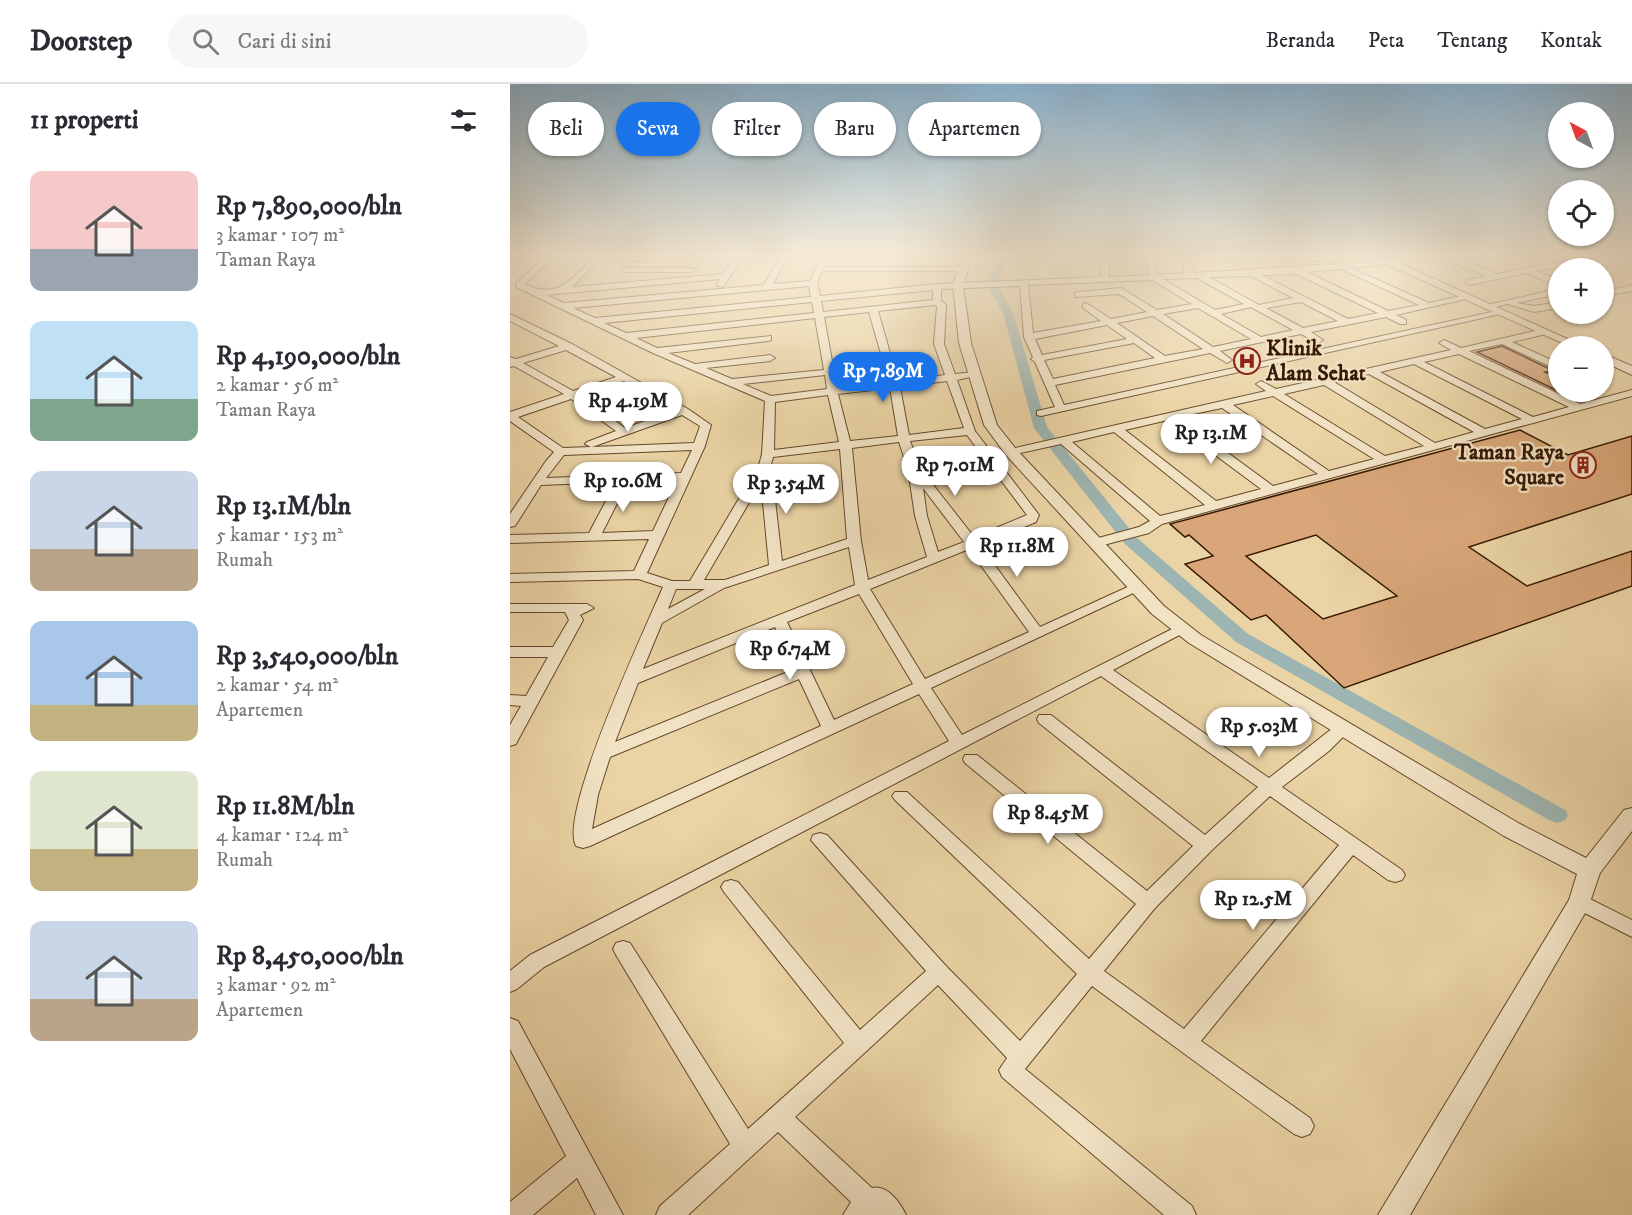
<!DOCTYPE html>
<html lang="id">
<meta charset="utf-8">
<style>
:root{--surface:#fff;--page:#f7f7f7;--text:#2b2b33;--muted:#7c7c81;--line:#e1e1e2;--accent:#1a73e8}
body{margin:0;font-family:"IM FELL DW Pica",serif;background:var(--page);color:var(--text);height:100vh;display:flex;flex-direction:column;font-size:22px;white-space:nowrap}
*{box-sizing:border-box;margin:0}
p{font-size:20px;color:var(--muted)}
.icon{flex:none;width:33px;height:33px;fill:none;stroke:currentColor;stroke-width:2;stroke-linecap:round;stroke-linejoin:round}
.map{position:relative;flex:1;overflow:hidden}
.drawer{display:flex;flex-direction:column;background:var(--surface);width:510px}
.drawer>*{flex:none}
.top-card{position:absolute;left:18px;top:18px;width:570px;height:54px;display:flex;gap:12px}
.needle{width:39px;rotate:319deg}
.buttons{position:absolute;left:1038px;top:18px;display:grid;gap:12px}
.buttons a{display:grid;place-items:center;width:66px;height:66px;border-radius:50%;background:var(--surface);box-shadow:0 2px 4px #0004;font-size:30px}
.price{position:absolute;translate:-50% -51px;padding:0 14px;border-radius:21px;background:#fff;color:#222;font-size:20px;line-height:39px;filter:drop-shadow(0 2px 3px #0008)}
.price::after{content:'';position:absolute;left:50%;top:36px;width:18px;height:14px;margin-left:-9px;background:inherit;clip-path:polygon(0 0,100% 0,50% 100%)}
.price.active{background:var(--accent);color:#fff}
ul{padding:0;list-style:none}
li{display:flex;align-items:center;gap:18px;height:150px;padding:0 30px}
li span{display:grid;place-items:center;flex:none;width:168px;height:120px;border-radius:12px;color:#555}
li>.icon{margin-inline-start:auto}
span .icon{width:72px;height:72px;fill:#fffc;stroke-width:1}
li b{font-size:26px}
h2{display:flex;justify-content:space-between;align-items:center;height:72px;padding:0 30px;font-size:26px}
.pill{padding:0 21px;border-radius:27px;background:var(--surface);box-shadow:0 2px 4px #0004;font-size:21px;line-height:54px}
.pill.active{background:var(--accent);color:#fff}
header{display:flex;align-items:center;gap:36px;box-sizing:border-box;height:84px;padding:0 30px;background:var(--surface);border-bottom:2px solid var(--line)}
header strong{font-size:28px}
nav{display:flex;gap:33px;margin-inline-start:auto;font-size:21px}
.search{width:420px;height:54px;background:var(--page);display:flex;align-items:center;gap:15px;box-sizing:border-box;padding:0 21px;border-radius:33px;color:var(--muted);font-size:22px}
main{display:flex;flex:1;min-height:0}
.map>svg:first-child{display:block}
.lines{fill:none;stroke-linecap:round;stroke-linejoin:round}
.canal{fill:#9db5b2;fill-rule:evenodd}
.building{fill:#d8a678;stroke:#371903;stroke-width:1.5;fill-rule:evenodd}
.minor-casing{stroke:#64482b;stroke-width:2}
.tertiary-casing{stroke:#64482b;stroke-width:2}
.minor{fill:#f1e2c4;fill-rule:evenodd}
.tertiary{fill:#f1e2c4;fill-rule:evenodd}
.labels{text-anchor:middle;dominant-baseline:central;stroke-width:4.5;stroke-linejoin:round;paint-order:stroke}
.far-poi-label{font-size:22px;font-weight:bold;fill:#371903;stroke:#f1e2c4;text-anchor:start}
</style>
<header>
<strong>Doorstep</strong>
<div class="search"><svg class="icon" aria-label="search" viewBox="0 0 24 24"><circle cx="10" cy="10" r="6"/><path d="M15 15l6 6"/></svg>Cari di sini</div>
<nav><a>Beranda</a><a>Peta</a><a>Tentang</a><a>Kontak</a></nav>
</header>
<main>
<section class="drawer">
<h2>11 properti<svg class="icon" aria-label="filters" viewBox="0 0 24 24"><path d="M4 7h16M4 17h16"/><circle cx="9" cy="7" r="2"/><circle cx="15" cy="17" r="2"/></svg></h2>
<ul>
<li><span style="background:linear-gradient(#f6c9c9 65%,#9aa5b1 0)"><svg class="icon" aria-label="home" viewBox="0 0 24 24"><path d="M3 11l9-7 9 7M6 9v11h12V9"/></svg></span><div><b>Rp 7,890,000/bln</b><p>3 kamar · 107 m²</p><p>Taman Raya</p></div></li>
<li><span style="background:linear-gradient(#bfe0f5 65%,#7fa58c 0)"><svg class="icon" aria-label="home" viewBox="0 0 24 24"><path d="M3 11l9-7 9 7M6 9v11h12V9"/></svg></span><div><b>Rp 4,190,000/bln</b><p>2 kamar · 56 m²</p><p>Taman Raya</p></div></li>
<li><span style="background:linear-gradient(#c9d6e8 65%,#b9a48a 0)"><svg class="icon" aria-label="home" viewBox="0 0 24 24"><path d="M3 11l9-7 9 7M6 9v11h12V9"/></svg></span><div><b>Rp 13.1M/bln</b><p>5 kamar · 153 m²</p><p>Rumah</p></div></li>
<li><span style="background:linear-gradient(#a9c7e8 70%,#c2b280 0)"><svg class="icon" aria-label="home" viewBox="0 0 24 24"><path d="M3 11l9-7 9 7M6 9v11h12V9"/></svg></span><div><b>Rp 3,540,000/bln</b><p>2 kamar · 54 m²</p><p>Apartemen</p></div></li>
<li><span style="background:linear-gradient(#dfe7d0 65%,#c2b280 0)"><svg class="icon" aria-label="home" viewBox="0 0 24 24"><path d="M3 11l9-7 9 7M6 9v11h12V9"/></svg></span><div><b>Rp 11.8M/bln</b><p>4 kamar · 124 m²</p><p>Rumah</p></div></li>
<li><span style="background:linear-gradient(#c9d6e8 65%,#b9a48a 0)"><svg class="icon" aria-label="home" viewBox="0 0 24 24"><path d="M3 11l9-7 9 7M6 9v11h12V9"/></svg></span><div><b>Rp 8,450,000/bln</b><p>3 kamar · 92 m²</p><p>Apartemen</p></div></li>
</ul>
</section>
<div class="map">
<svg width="1122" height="1131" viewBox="0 0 1122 1131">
<rect width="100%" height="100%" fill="#ead3a4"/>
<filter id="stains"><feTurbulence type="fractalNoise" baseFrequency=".00333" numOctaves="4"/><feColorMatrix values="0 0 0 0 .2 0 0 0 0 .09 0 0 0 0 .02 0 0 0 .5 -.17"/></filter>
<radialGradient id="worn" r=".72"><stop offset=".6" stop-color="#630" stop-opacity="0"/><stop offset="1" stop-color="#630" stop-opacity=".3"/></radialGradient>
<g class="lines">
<polygon class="canal" points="488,171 498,171 489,197 490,206 503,229 537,343 627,454 738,550 1055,726 1058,731 1055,736 1047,739 1039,736 726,558 615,460 524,344 493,229 480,206 479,197"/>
</g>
<g class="building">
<polygon points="992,262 1042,286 1035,288 1048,293 1048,307 967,268"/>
<polygon points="1049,308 1093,308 1067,316"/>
<path d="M1010,346L1058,371L1122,352V410L959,463L1017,502L1122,467V502L834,604L756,531L741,536L675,480L703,472L679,451L675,453L660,440ZM806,451L887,512L813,535L736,472Z"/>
</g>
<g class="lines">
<defs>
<g id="minor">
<path d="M38,171H46L15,200C49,217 63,193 86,171H94L62,203L213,190L226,171H234L213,203L206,201L210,195L36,211L54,219L254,201L271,171H279L263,200L300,197L312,171H320L315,183H453L457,185L453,187H312L307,199L310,212L427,200L591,193V171H599V193L640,191L634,171H642L648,191L675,189L670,171H678L684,189L826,180L822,175L818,177L719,178L718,176L722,174L821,173L819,171H827L833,180L917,171H942L987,190L1032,181L1011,171H1021L1042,179L1080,172V176L1026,187L1048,196V202L1016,189L960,201L956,198L957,196L977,192L932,174L841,184L919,219L956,211L960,214L886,231L896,236V240H890L876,233L801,248L813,256L808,259L791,250L710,267L722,276L717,279L700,269L545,301L554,321L991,226L995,229L531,332L527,331V327L545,323L525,278L521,275L523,273L514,253L510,202L431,205V217L436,221L434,260L445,290L464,288L469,291L447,296L465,347L529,431L526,438L470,461L530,543L622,501H632L634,504L421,604L452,651L672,540L679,544L677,547L603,586L759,694L828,640L834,639L842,644L819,667L772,703L892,786L895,791L892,796L885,798L878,796L843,771L691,957L800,1034L804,1042L800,1050L792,1053L784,1050L582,902L515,985L682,1122L686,1131H654L492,993L489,986L497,974L428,901L285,1033L362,1104C377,1100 390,1118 396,1131H333L341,1118L268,1048L178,1131H146L150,1122L220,1060L106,871L103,865L106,859L113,857L120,859L238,1045L334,959L214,808L211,803L214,798L221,796L228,798L350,946L416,887L301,756L303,751L310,749L317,751L436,882L510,957L567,890L385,716L382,712L385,708H397L579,875L626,820L455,679L453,675L455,671H467L637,807L683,762L529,639L527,635L529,631H541L695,751L748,703L591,592L34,883L7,905L0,908V887L20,871L439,657L409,610L80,762L73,764L66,762C48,730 136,543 153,503L128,495L0,498V490L124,487L139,455L0,459V451L79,449L106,398L31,401L5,442L0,443V430L36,377L44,368L0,337V328L54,310L4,282L0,283V273L6,275L49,262L0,237V230L62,260L178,325L201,341L195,362L137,489L162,497H180L249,381L252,370L255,317L143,269L6,203V199ZM831,185L909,221L878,227L797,188ZM786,190L868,229L838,235L752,191ZM741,192L783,214L749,221L699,193ZM687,194L734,220L705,226L653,195ZM642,196L682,220L647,226L611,204L568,208L565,209V213L609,210L637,228L601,235L576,219L573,220V224L591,237L523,249L518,201ZM299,202L301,213L85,234L63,224ZM423,206V216L313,228L311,217ZM302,218L304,229L116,249L94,239ZM791,218L828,237L793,244L756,224ZM425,221L427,222L424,260L435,291L388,297L368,227ZM741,223L783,246L751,253L711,230ZM688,224L741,255L703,263L653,230ZM359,228L379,298L327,304L314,233ZM643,232L693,265L655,272L607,239ZM305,234L314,286L222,295L196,284L260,277L265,274L260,271L185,280L158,269L258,257L261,256V252L147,264L126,254ZM597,241L617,255L532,271L525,255ZM624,259L645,274L543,295L534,276ZM56,266L106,293L63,307L13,279ZM315,291L317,305L261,312L233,300ZM114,297L164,327L115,344L70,312ZM437,297L454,344L399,351L390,303ZM380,304L388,352L340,357L328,310ZM318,311L329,358L264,366L265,318ZM61,315L106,347L77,358L75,360L81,363L53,364L8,333ZM172,331L190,342L184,359L82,363ZM457,351L517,431L464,453L410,384L400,357ZM389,358L398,385L405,432L417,473L358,496L351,457L342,364ZM330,365L337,455L272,477L261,381L263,373ZM182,366L171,389L36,394L54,371ZM167,396L143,447L92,449L118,398ZM251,398L259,481L215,496H194ZM413,404L454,458L428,468L417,432ZM339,463L345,501L133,585L152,539L214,504ZM459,465L519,548L415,595L360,505ZM166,505H195L158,525ZM349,510L403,600L324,636L277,538ZM265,543L285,585L105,658L128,599ZM289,595L311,642L82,745L88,711L100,673ZM760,712L829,761L674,945L594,887L645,824L702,766Z"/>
<polygon points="166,171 221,171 217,173 123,177 119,175 123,173"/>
<polygon points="0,172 16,175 12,177 0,176"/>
<polygon points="116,184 182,184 186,186 182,188 113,188 113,184"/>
<polygon points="1122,201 1122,207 1094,212 1094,208"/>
<polygon points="1048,205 1048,210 1007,219 1024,222 1048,218 1048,224 1024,228 998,220 976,225 972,222"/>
<path d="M1033,245L1036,246V250L1002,258L1048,279V286L992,260L959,267L1070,320L1122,306V312L652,440L639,449L586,463L579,459L581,456L629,443L640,437L551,360L501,371L495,368L501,365L756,307L746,300L751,297L766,305L941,266L929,259L934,256L951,264ZM949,270L1059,323L1023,333L914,278ZM904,280L1012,335L975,345L870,288ZM859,290L964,348L925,359L824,298ZM814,301L914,362L875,372L774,310ZM763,312L864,375L819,387L723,321ZM712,324L808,390L763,402L669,333ZM658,336L751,405L706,417L615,346ZM604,348L695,421L650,432L562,358Z"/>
<polygon points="0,520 77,520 84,524 70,531 73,536 8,656 6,660 0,662 0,641 11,622 0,621 0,611 16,612 38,573 0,573 0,563 43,563 59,536 55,528 0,528"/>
<polygon points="1070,810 1122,836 1122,853 1063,823 1060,818 1063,813"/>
<polygon points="0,934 8,937 113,1131 86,1131 67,1094 23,1131 0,1131 0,1118 56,1072 0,965"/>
</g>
<g id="tertiary">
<polygon points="453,171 463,171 453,201 461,259 487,341 506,365 654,522 691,551 1010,740 1076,774 1114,726 1122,724 1122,747 1090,789 1078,824 900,1131 868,1131 1059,816 1067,790 994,752 679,559 642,530 496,371 474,341 449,259 443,201"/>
<polygon points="876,176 882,176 1073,262 1059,262 876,180"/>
<polygon points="1094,270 1122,282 1122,291 1094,278"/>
</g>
</defs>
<use href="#minor" class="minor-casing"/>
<use href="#tertiary" class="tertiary-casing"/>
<use href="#minor" class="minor"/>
<use href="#tertiary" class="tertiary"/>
</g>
<linearGradient id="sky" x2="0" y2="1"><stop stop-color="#8ab4d2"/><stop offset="0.52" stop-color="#f6ebd6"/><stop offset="1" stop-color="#f6ebd6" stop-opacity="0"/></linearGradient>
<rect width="1122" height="329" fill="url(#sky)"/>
<defs>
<symbol id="hospital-ring" viewBox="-11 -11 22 22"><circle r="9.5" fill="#f1e2c4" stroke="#8f2418" stroke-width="1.5"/><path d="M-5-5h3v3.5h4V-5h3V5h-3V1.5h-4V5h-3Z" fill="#8f2418"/></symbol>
<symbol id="building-ring" viewBox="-11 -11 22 22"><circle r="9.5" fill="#f1e2c4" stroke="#8f2418" stroke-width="1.5"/><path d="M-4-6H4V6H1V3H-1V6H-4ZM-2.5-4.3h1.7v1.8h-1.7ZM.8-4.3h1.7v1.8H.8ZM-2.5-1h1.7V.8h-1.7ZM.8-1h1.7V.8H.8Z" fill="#8f2418"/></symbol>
</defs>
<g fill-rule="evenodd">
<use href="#hospital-ring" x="722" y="262" width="30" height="30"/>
<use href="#building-ring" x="1058" y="366" width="30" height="30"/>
</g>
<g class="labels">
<g class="far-poi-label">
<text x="756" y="264">Klinik<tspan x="756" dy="25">Alam Sehat</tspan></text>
<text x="1054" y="368" text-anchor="end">Taman Raya<tspan x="1054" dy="25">Square</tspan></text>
</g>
</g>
<rect width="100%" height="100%" filter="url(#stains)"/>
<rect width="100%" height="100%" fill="url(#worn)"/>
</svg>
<div class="buttons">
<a><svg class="needle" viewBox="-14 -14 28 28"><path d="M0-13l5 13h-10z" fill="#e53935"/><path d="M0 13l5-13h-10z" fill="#7c7c81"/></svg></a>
<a><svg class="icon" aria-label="locate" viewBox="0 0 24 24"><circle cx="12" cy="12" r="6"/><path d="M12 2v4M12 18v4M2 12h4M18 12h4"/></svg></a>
<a>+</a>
<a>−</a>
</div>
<b class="price active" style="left:373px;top:319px">Rp 7.89M</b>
<b class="price" style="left:118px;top:349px">Rp 4.19M</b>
<b class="price" style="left:701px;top:381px">Rp 13.1M</b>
<b class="price" style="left:445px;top:413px">Rp 7.01M</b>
<b class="price" style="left:113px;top:429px">Rp 10.6M</b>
<b class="price" style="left:276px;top:431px">Rp 3.54M</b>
<b class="price" style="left:507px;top:494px">Rp 11.8M</b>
<b class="price" style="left:280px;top:597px">Rp 6.74M</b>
<b class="price" style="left:749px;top:674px">Rp 5.03M</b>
<b class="price" style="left:538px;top:761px">Rp 8.45M</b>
<b class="price" style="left:743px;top:847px">Rp 12.5M</b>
<div class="top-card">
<a class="pill">Beli</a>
<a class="pill active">Sewa</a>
<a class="pill">Filter</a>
<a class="pill">Baru</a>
<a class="pill">Apartemen</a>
</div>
</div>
</main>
